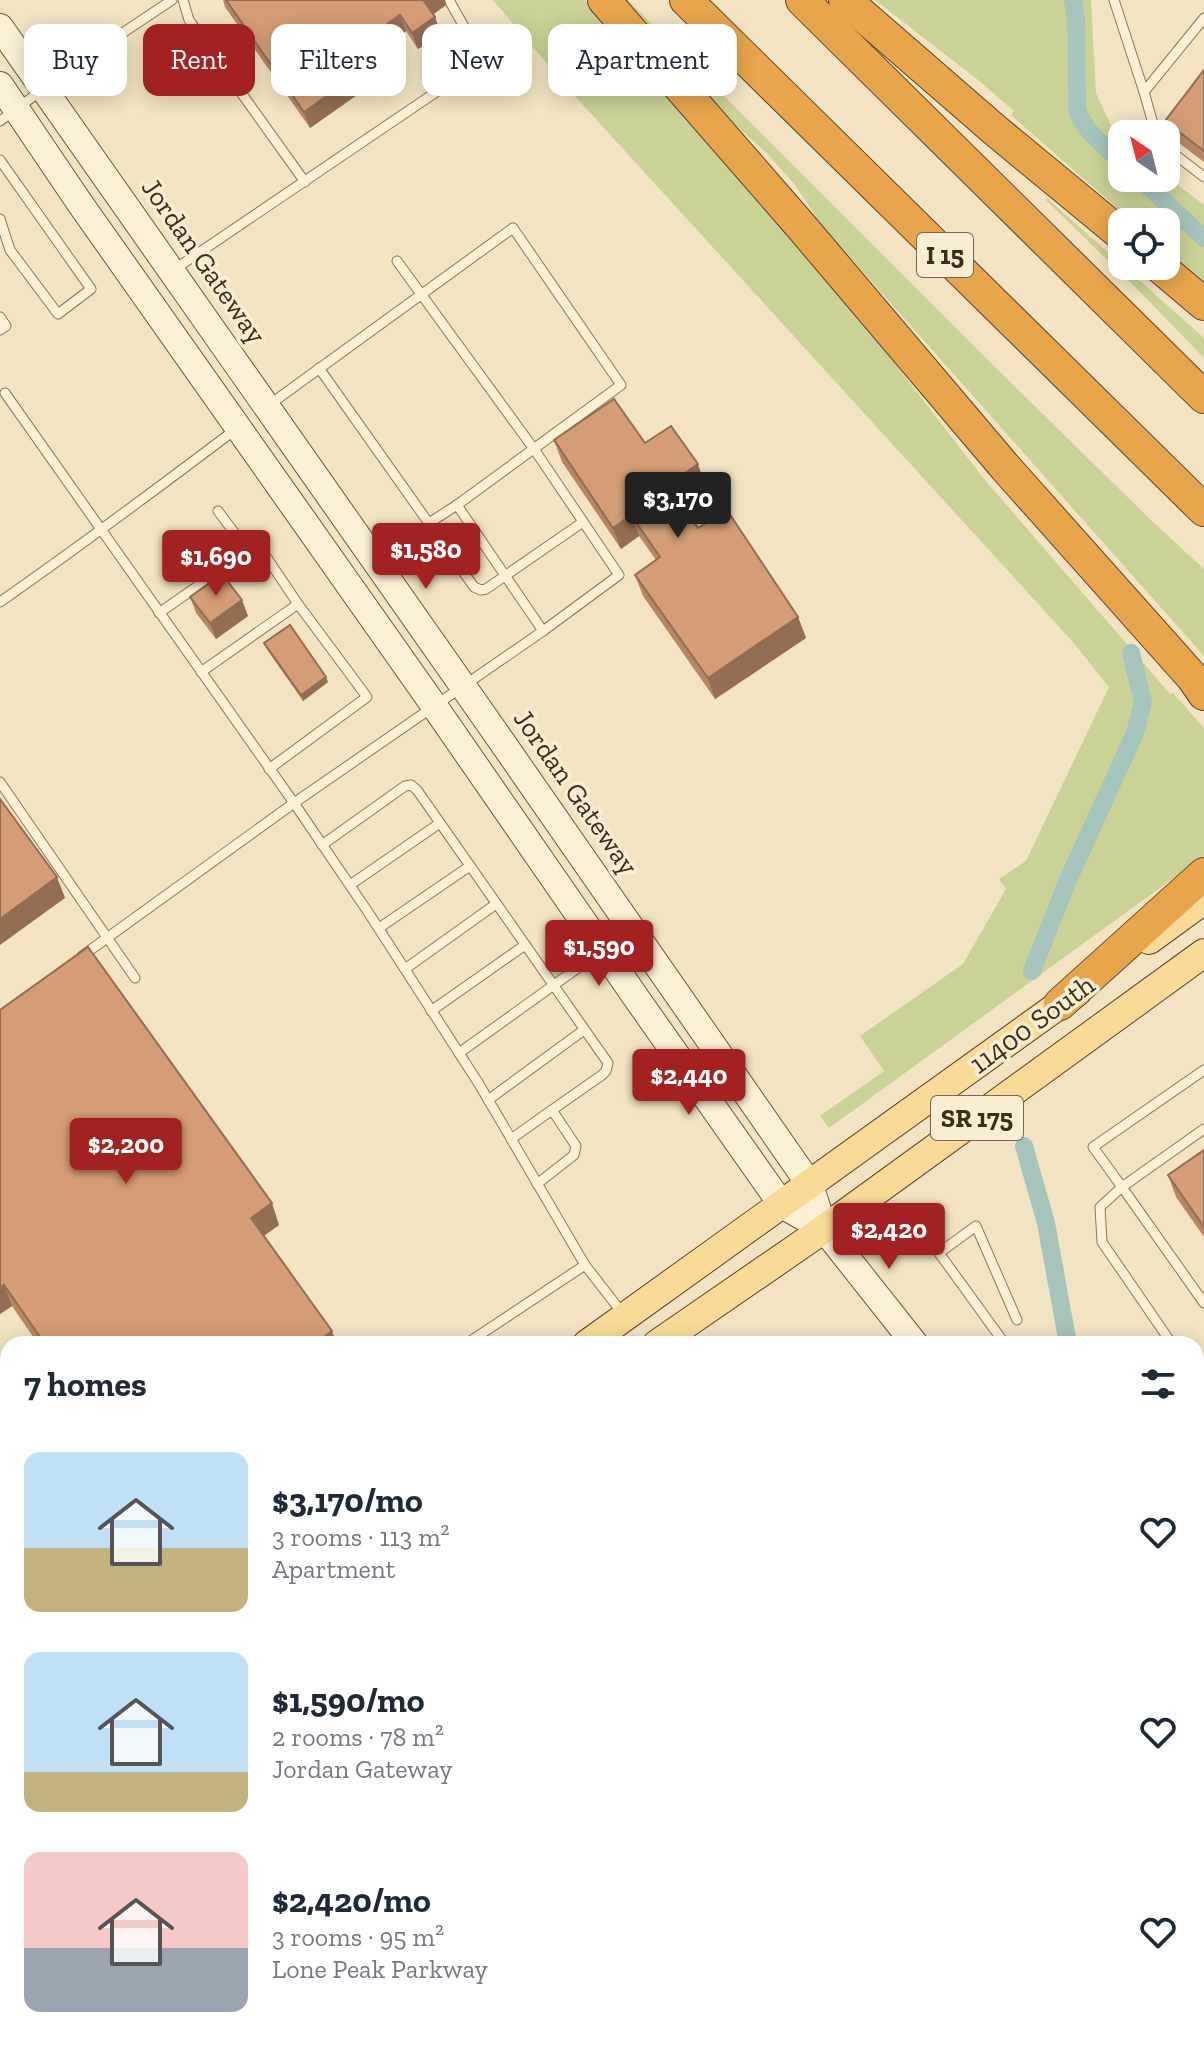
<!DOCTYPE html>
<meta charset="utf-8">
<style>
:root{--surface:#fff;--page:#f6f6f7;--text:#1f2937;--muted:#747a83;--accent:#a32121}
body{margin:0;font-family:"Zilla Slab",serif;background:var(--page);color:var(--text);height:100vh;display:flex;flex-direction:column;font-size:30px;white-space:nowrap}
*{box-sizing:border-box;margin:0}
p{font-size:26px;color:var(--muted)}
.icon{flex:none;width:44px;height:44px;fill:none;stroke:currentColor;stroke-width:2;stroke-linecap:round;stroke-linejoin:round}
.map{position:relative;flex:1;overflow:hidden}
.drawer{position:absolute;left:0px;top:1336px;width:1204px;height:712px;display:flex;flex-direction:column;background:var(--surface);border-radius:24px 24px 0 0;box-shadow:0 4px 20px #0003}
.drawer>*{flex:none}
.banner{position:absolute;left:24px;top:24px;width:800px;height:72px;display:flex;gap:16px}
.needle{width:52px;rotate:325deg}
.controls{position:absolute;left:1108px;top:120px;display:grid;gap:16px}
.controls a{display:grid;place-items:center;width:72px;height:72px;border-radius:16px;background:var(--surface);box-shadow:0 4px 20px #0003;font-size:40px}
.price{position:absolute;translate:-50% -68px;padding:0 18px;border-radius:8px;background:var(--accent);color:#fff;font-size:26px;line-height:52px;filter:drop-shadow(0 2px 4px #0008)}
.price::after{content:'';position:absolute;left:50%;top:48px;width:24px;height:18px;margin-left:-12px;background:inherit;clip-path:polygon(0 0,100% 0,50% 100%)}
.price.active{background:#222;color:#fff}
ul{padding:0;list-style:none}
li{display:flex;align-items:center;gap:24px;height:200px;padding:0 24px}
li span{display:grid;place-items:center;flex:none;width:224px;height:160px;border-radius:16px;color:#555}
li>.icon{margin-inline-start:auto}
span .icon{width:96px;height:96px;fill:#fffc;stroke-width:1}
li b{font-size:34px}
h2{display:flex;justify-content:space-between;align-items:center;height:96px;padding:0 24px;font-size:34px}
.tag{padding:0 28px;border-radius:16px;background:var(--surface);box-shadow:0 4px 20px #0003;font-size:28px;line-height:72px}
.tag.active{background:var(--accent);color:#fff}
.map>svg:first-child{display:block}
.green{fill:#cad295}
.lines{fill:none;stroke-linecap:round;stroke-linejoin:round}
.canal{stroke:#a5c5bc;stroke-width:18}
.service-casing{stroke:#8e7557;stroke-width:11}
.minor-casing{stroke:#8e7557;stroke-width:20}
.secondary-casing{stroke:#70563a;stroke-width:28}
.primary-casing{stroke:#5c432c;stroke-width:30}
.motorway-casing{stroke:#5c432c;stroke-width:34}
.service{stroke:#fcf1d7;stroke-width:9}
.minor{stroke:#fcf1d7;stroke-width:18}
.secondary{stroke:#fcf1d7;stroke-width:26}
.primary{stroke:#f9db97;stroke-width:28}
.motorway{stroke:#e9a54b;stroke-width:32}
.rail-casing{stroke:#3d2d1d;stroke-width:8}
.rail{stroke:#f9eed3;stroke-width:5;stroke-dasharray:15;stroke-linecap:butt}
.wall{fill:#b68765}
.shaded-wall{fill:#946e52}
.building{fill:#d49d75;stroke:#946e52;stroke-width:2}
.labels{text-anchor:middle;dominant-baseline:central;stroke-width:7;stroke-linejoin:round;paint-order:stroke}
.shield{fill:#f9eed3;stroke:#756754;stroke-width:2}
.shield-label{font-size:26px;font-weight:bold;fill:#3d2d1d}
.street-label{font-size:28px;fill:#3d2d1d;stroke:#f9eed3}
</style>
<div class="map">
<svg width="1204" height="2048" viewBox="0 0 1204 2048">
<rect width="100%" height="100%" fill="#f2e4c2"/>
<g class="green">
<polygon points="493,0 585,0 811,255 984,479 1170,694 1173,693 1204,728 1204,856 829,1128 820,1116 884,1071 860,1036 963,964 1006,889 999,879 1026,861 1109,687 1072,641 573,94"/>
<polygon points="622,0 628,0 997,369 1153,522 1204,569 1204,656 823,227 795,185 768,154 733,123"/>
<polygon points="875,0 1091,0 1096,93 1116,137 1122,142 1122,178 1166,178 1166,176 1204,205 1204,284 1166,251 1166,222 1133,222 1011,115 1014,111 978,80"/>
<polygon points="1047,198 1204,338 1204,358 1141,293 1046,200"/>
</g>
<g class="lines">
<g class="canal">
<path d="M1073,0L1076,18L1077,109C1084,132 1105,146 1122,162"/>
<polyline points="1139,178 1204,238"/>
<polyline points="1032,971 1068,880 1135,733 1143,702 1131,653"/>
<polyline points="1024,1146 1046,1223 1068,1344"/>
</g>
<defs>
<g id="service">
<polyline points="183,0 189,20 305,182"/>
<polyline points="1114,0 1144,92"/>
<polyline points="0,121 88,56 172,0"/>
<polyline points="1160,134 1154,127 1144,92 1204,18"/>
<polyline points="1166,143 1173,153 1204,177"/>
<polyline points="0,160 91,289 58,314 10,250 0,219"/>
<polyline points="175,269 473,67 480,55 449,0"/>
<polyline points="0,317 6,326 0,330"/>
<polyline points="319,368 474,587 481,590 486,589 583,522"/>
<polyline points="5,393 294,803 368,912 479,1084 585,1265"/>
<polyline points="269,405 513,228 621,385 457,505 543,631"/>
<polyline points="429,523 457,505"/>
<polyline points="248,551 261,554 267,558 298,604"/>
<path d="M0,602C80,546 158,488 236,429"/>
<polyline points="159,613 248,551 218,511"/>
<polyline points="201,672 298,604 367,697 269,769"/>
<polyline points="0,782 135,978"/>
<polyline points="322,845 405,786 411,785 417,790 608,1063 606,1071 602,1075 552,1110"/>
<polyline points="350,885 440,823"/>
<polyline points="379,928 470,866"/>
<polyline points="82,956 294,803 543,631 619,575 534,449 397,261"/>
<polyline points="405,969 496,904"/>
<polyline points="431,1011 525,945"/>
<polyline points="459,1053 600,952"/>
<polyline points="488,1100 584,1030"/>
<polyline points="1204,1129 1122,1187 1204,1303"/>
<polyline points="511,1139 552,1110 576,1146 574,1155 537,1184"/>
<polyline points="466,1344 585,1265 623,1314"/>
<polyline points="1005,1344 939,1253 976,1226 1017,1320"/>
<polyline points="1172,1344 1102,1242 1100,1207 1122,1187 1093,1147 1204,1070"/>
<polyline points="1196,1378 1204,1390"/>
<polyline points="0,1418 8,1429"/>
<polyline points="1196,1433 1204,1428"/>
<polyline points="1196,1562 1204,1573"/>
<polyline points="1196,1664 1204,1660"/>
<polyline points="1196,1801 1204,1813"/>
<polyline points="1196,1963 1204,1958"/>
<polyline points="366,2040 371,2048"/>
<polyline points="753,2040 757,2048"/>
<polyline points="928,2040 934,2048"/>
<polyline points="402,2048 416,2040"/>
<polyline points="830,2048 841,2040"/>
<polyline points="1077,2048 1088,2040"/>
</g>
<g id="minor">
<polyline points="0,1994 8,1989"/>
<polyline points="163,2040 167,2048"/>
<polyline points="659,2048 670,2040"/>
</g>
<g id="secondary">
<polyline points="0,27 486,719 810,1185 824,1229"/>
<polyline points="0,85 79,202 428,697 637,999 782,1205 824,1229 915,1344"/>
<polyline points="1196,1701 1204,1709"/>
</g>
<g id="primary">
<polyline points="1149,940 1204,900"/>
<polyline points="587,1344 1077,992"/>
<polyline points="657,1344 824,1229 1204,953"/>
<polyline points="0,1748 8,1742"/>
<polyline points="0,1779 8,1773"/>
</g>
<g id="motorway">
<polyline points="604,0 800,225 1005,467 1193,678 1204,694"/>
<polyline points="686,0 1204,510"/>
<polyline points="802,0 1204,397"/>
<polyline points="845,0 996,131 1122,235"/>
<polyline points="1159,266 1204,304"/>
<polyline points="1060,1004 1204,874"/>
</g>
</defs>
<use href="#service" class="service-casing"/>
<use href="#minor" class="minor-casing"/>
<use href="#secondary" class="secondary-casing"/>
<use href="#primary" class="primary-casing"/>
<use href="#motorway" class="motorway-casing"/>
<use href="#service" class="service"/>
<use href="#minor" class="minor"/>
<use href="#secondary" class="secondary"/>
<use href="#primary" class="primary"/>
<use href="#motorway" class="motorway"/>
<defs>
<g id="rail">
<polyline points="0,1590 8,1604"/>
<polyline points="0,1629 8,1643"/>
<polyline points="230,2040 235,2048"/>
<polyline points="257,2040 262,2048"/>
</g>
</defs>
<use href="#rail" class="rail-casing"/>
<use href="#rail" class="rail"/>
</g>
<g class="wall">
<polygon points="223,0 445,0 446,5 433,14 441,33 418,49 406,31 364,61 374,83 310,128 225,7"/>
<polygon points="1204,70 1204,162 1171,137 1165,121"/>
<polygon points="554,440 705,485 681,502 698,528 798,617 806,638 715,699 643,596 635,575 656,560 639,536 621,549 562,462"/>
<polygon points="190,597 248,616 216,639 196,613"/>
<polygon points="264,643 328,682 303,701 266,648"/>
<polygon points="0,1010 279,1225 264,1236 337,1344 38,1344 12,1306 0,1314"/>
<polygon points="1204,1150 1204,1237 1176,1197 1168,1175"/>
<polygon points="945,2040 1027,2040 1016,2048 957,2048 952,2042 948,2045"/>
</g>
<g class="shaded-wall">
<polygon points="425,0 445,0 446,5 430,17 424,1"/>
<polygon points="400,15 406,31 360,63 354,47"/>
<polygon points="435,17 441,33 418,49 412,33"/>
<polygon points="368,67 374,83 310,128 304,112"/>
<polygon points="698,464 705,485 677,505 669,484"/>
<polygon points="631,515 639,536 621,549 613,528"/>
<polygon points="242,600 248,616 216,639 210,623"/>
<polygon points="798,617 806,638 715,699 708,678"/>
<polygon points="326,677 328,682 303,701 301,695"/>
<polygon points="57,877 65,898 0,945 0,919"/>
<polygon points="272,1203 279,1225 259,1239 251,1218"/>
<polygon points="4,1285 12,1306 0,1314 0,1288"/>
<polygon points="332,1331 337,1344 314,1344"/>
<polygon points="989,2040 1027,2040 1016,2048 978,2048"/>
</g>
<g class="building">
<polygon points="226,0 425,0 424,1 435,17 412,33 400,15 354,47 368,67 304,112"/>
<polygon points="1204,70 1204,151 1165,121"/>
<polygon points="614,399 645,443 671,426 698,464 669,484 698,528 727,510 798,617 708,678 635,575 660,557 631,515 613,528 554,440"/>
<polygon points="222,574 242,600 210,623 190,597"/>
<polygon points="290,625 326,677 301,695 264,643"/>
<polygon points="0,799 57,877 0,919"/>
<polygon points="88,947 272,1203 251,1218 332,1331 314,1344 45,1344 4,1285 0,1288 0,1010"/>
<polygon points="1204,1150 1204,1227 1168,1175"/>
<polygon points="958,2040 989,2040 978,2048 964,2048"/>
</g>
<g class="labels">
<g class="shield">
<rect x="917" y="233" width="56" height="44" rx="6"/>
<rect x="931" y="1096" width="92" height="44" rx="6"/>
</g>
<g class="shield-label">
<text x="945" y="255">I 15</text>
<text x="977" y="1118">SR 175</text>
</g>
<g class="street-label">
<text transform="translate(204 261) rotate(55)">Jordan Gateway</text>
<text transform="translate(576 792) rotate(55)">Jordan Gateway</text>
<text transform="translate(1032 1024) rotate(-36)">11400 South</text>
</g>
</g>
</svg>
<div class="controls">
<a><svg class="needle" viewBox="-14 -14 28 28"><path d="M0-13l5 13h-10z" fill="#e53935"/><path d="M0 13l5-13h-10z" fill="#747a83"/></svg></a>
<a><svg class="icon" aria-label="locate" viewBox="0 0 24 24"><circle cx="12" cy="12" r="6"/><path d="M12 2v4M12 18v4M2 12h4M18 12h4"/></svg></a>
</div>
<b class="price active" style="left:678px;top:540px">$3,170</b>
<b class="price" style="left:426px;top:591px">$1,580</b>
<b class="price" style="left:216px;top:598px">$1,690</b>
<b class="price" style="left:599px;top:988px">$1,590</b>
<b class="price" style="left:689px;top:1117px">$2,440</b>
<b class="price" style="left:126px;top:1186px">$2,200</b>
<b class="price" style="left:889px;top:1271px">$2,420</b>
<div class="banner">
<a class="tag">Buy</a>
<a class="tag active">Rent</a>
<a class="tag">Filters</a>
<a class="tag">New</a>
<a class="tag">Apartment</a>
</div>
<section class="drawer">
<h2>7 homes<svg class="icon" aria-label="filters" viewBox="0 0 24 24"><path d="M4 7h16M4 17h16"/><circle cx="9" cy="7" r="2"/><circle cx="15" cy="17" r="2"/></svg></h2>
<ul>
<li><span style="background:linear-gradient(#bfe0f5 60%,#c2b280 0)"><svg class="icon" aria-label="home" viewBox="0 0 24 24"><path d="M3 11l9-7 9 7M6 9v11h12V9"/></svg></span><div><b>$3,170/mo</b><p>3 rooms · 113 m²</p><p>Apartment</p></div><svg class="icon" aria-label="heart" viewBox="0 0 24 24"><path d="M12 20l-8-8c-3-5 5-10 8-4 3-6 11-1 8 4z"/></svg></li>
<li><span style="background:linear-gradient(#bfe0f5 75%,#c2b280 0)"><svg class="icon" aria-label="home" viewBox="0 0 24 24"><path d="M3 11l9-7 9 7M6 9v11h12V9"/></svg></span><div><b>$1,590/mo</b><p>2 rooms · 78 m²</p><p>Jordan Gateway</p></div><svg class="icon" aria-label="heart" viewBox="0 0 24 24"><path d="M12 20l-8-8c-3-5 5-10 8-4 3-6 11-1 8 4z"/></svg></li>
<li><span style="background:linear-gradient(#f6c9c9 60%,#9aa5b1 0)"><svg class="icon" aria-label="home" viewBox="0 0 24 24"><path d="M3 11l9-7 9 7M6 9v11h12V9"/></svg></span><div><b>$2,420/mo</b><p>3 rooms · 95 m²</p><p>Lone Peak Parkway</p></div><svg class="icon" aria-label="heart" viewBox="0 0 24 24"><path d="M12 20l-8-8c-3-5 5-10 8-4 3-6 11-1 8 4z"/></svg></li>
</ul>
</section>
</div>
